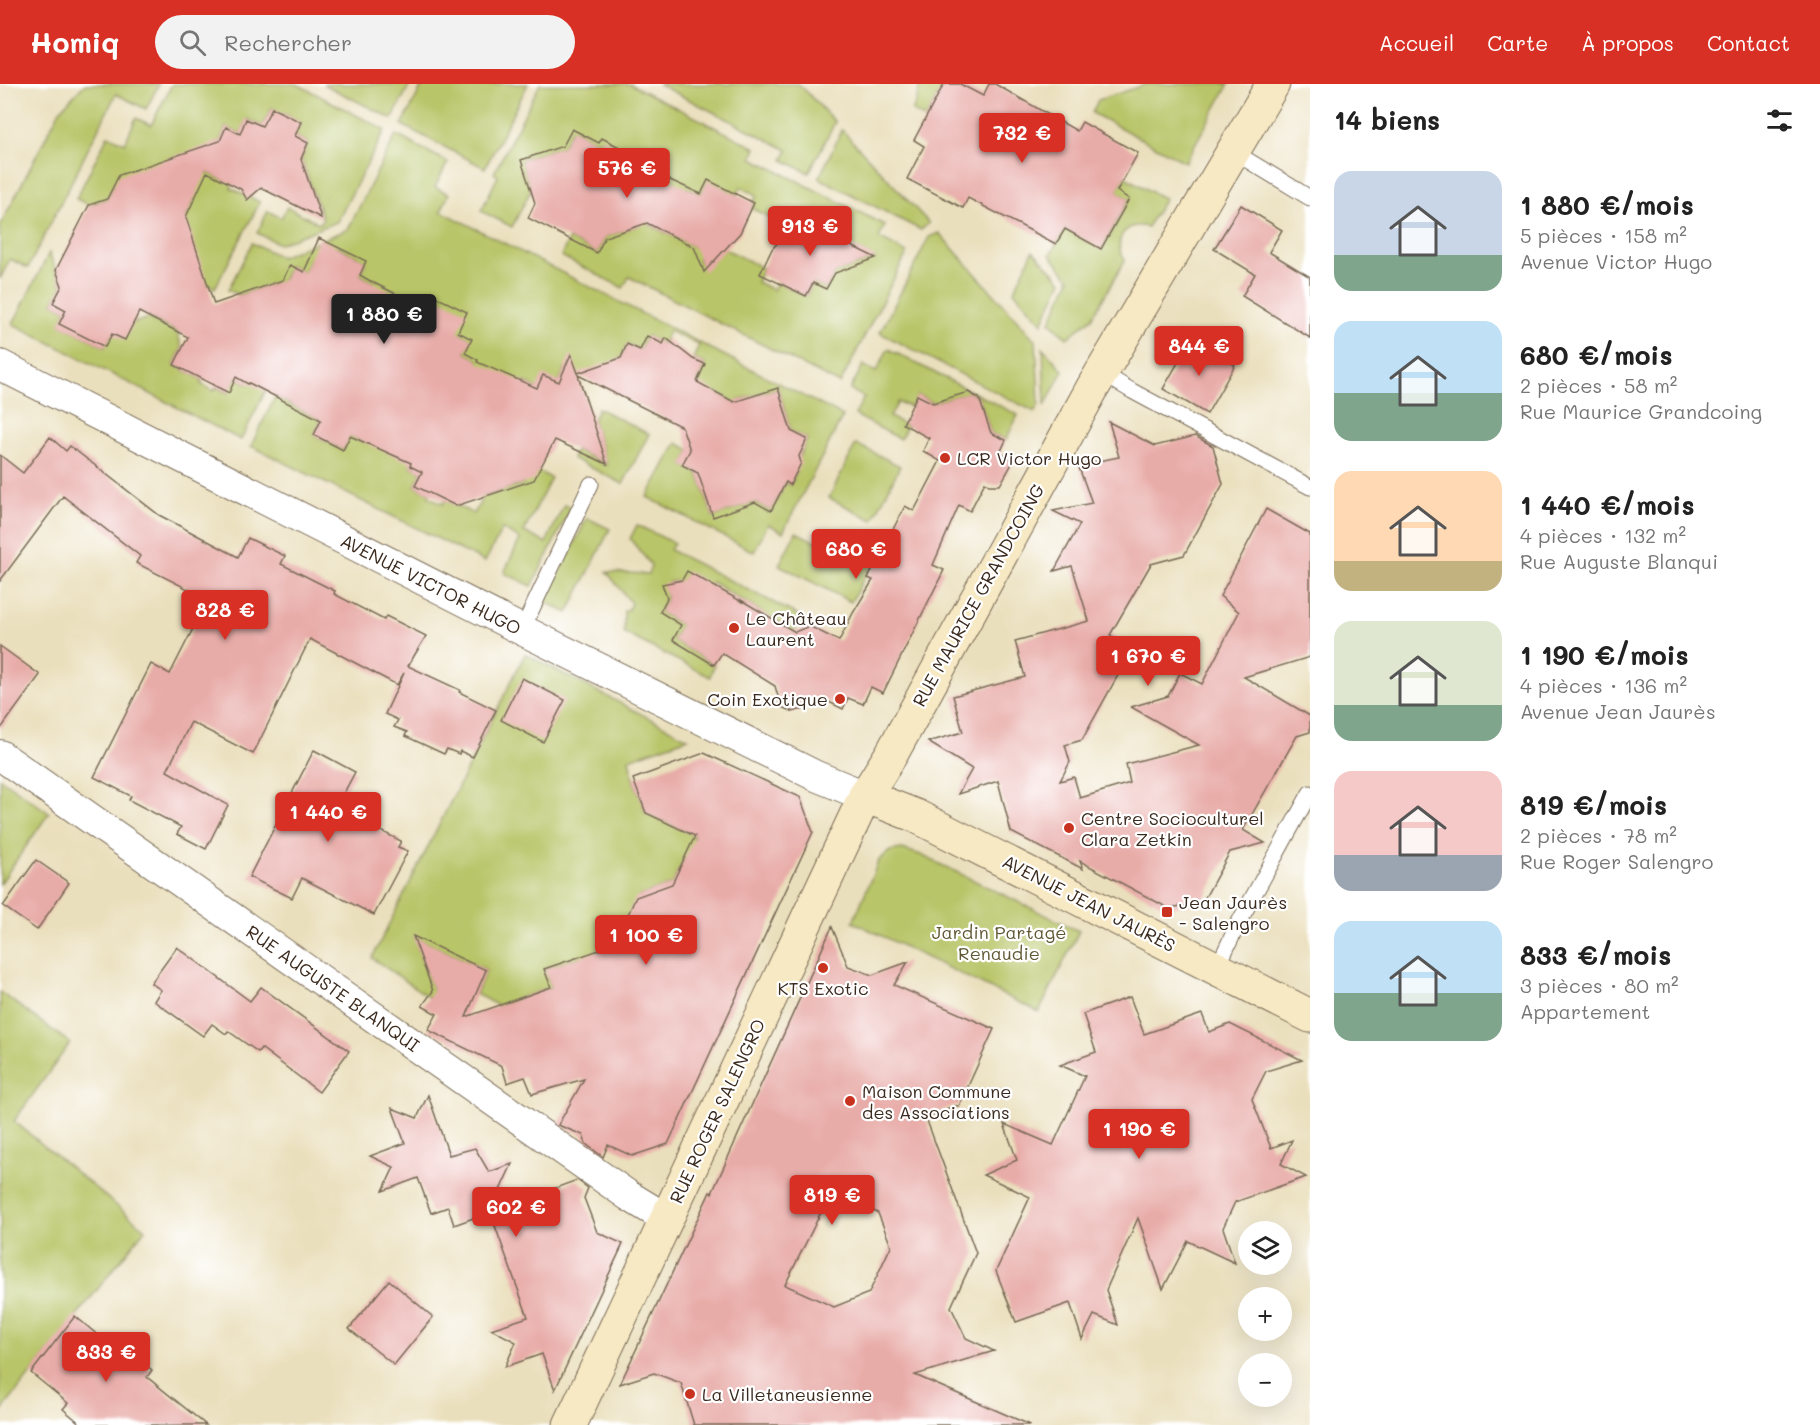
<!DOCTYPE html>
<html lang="fr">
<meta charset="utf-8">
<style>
:root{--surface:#fff;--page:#f2f2f2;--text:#222;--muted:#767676;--accent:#d93025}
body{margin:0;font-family:Mali,sans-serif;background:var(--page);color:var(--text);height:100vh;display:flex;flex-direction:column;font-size:22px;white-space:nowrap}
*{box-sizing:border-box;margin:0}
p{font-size:20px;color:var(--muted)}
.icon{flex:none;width:33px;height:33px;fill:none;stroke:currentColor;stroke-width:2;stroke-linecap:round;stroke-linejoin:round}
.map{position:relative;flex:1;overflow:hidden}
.panel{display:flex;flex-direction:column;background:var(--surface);width:510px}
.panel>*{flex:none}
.fabs{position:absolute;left:1238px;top:1137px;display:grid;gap:12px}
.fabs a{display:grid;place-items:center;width:54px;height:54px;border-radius:50%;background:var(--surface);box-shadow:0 6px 24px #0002;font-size:30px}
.price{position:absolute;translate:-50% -51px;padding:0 14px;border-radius:6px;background:var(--accent);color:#fff;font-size:20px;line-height:39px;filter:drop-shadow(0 2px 3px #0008)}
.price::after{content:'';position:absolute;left:50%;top:36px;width:18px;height:14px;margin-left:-9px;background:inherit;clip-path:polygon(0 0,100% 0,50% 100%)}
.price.selected{background:#222;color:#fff}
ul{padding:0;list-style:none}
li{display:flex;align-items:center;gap:18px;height:150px;padding:0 24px}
li span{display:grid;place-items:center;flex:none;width:168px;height:120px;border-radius:18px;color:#555}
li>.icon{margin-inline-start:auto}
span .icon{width:72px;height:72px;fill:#fffc;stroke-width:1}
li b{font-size:26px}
h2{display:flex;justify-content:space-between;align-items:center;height:72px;padding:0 24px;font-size:26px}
header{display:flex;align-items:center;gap:36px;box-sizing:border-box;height:84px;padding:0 30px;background:var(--accent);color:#fff}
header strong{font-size:28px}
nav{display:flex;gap:33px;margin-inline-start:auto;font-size:21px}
.search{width:420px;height:54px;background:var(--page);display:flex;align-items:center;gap:15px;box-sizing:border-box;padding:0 21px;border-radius:33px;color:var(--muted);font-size:22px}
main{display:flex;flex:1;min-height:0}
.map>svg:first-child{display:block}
.green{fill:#b8c567;stroke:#7a7842;stroke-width:1.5}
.building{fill:#e8aca8;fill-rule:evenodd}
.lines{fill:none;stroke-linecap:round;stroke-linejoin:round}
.lane-casing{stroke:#786955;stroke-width:17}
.street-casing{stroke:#786955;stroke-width:32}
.secondary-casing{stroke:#786955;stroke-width:35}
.lane{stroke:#fff;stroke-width:15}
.street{stroke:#fff;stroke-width:30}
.secondary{stroke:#f7e9c3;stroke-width:33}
.poi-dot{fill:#c8321e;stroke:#fff;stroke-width:2}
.labels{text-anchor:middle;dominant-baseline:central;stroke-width:4.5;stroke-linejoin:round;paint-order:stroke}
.poi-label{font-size:18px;fill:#3b2a1e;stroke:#fff;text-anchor:start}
.street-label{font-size:18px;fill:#3b2a1e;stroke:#fff}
.park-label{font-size:18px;fill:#605834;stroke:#fff}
</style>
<header>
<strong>Homiq</strong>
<div class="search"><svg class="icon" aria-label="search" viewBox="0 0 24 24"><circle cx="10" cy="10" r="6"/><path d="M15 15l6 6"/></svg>Rechercher</div>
<nav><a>Accueil</a><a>Carte</a><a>À propos</a><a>Contact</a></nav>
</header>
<main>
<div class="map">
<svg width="1310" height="1341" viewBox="0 0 1310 1341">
<rect width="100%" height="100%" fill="#fff"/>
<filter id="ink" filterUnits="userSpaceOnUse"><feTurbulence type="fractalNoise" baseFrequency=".0167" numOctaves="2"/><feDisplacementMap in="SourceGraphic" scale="12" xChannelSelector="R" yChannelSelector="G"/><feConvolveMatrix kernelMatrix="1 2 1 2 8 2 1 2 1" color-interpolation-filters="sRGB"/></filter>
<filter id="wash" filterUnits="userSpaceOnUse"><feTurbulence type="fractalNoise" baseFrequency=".008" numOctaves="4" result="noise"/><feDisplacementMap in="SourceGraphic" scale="24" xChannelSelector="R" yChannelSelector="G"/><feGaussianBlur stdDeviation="1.35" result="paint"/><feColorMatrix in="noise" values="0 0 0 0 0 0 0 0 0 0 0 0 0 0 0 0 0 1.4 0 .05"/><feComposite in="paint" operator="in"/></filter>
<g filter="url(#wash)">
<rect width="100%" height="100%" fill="#eadfbc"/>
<g class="green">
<polygon points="85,0 159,0 146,25 116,10 28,184 10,175 0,195 0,142 60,26"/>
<polygon points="172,0 297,0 385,46 337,138 279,160 257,149 268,127 281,134 287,123 320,140 323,135 301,75 308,59 295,52 301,38 272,24 262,42 247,35 240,50 226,43 220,57 125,107 114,101 107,115 89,121 76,115 108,51 125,59 136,34 151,41"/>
<polygon points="323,0 410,0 392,35"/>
<polygon points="423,0 528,0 485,84 402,41"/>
<polygon points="540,0 630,0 756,64 752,74 885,141 879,154 907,169 840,300 629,193 623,204 561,172 569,155 597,169 605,153 640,141 642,137 701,166 698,174 700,179 704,181 713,159 763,184 757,198 773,206 777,198 806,212 813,199 826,205 835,189 875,175 857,165 801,150 751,124 757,111 741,103 737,111 708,97 701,110 688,104 680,120 634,97 642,81 614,67 602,55 599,59 572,45 563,62 521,76 531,106 512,143 481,127 498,92 494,89"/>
<polygon points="658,0 799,0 835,38 809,89 783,76 788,66"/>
<polygon points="920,0 944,0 925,35 912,27 916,19"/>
<polygon points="1147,0 1229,0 1185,78 1092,29 1098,16"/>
<polygon points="842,46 929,139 921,146 819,94"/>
<polygon points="396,51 448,78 435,103 449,110 441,127 843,332 783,448 768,440 754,468 647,413 677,359 690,366 683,381 698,389 713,433 755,418 771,427 786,398 790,401 797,387 794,384 807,355 791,347 778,304 734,318 718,309 702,312 698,296 705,280 693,275 699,261 669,247 663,260 647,252 640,266 627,260 621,274 582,293 565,284 559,298 537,304 524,298 470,292 478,276 465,269 471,255 458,248 437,214 430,227 417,221 364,215 373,198 360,191 366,177 336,162 326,182 310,174 304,188 290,181 282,197 239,211 228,206 252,159 281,173 348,145"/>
<polygon points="194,82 225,97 237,92 231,104 260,118 215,204 151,171 186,133 194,116 181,109"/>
<path d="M1125,93L1165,115L1147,143C1125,136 1111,158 1125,176L1092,234L1067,254L1050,238L1070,195L1050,171L1065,145L1102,165L1129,115L1116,107Z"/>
<polygon points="939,149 1036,257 1039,319 1035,328 880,249 929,153"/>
<polygon points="1033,167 1062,197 1042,239 1014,207"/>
<polygon points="49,169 62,202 53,219 66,226 60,240 105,263 112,250 133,239 149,234 177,248 182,264 174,281 202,295 201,300 214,307 216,303 228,309 236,293 248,300 251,294 267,304 241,356 13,240"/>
<polygon points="1043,264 1063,286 1045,322"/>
<polygon points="888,265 1018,331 1006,356 991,349 979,314 969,308 933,319 918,311 911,323 898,318 890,333 907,342 900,355 855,331 864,313 850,306 863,281 876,288"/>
<polygon points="275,313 321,336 314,351 343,366 350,352 364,358 372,342 418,365 410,382 422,388 415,402 430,409 429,413 443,420 445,416 474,430 483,413 523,400 514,375 551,394 524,448 546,459 564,421 571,423 532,502 504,489 520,455 502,445 485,478 251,362"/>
<polygon points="598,324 649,350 623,400 572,374 576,366 607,381 593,337"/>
<polygon points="856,360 900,382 873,436 829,414"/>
<polygon points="587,434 610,445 568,529 545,518"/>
<polygon points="637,441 674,459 670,466 802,533 794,548 712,498 710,500 681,499 677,497 669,498 665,507 667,514 660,528 681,541 673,556 714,581 710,593 628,551 624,549 624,527 628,526 631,519 607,488 648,490 651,481 630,455"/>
<polygon points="822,447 874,475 851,518 779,481 796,448 816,458"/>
<polygon points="525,570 688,654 629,675 633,695 646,729 693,751 700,769 684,775 672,800 639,812 604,884 587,890 580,873 545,885 551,903 498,922 476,910 486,886 414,853 435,912 430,914 372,874"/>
<polygon points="0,694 49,729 0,800"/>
<polygon points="902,765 921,771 1079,847 1039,928 853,838 879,776 890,767"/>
<polygon points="0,908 70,959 14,1037 145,1145 0,1329"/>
</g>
<g id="blocks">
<g class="building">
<polygon points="944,0 960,0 983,12 989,0 995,0 1077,47 1082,38 1138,69 1117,107 1129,115 1101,165 1065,145 1056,160 968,114 963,124 907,95 924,62 914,56"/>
<polygon points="272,24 301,38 295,52 308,59 301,75 321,134 261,104 247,116 241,105 207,88 186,133 214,220 283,196 290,181 304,188 319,154 366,177 360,191 372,198 430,227 436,213 467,228 458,248 472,255 465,269 478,276 477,278 537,304 543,291 559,298 571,270 578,289 621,274 627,260 640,266 647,252 663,260 666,254 693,275 705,280 697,298 734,318 778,304 791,347 807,355 799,372 801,379 790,401 786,398 771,427 755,418 713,433 698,389 682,381 690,366 682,343 578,291 607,380 555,356 534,396 456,422 415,402 422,388 410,382 411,379 350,352 343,366 314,351 321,336 249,299 248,300 236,293 229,309 174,281 188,253 139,228 125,256 112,250 105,263 59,240 66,226 53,219 62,202 56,186 89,121 107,115 119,91 220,57 226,43 240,50 246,35 262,42"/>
<polygon points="572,45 599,59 602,54 627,67 627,73 642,81 641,83 701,110 708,96 754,119 740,149 704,188 694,163 647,139 605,153 597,169 528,134 535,119 521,76 563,62"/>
<polygon points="1241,121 1282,146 1269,168 1310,193 1310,254 1242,212 1255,190 1214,165"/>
<polygon points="810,125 825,149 876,174 835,189 826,205 813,199 806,212 760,190 772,165"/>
<polygon points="1191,256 1235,281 1207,330 1163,305"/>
<polygon points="968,308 979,314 991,349 1006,356 1000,369 1014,376 1000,401 989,401 985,398 970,427 959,421 933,481 944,486 883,609 871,603 863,620 848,614 843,625 827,617 793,628 781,623 775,602 722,569 714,581 673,556 681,541 660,528 667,514 662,500 682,496 687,487 742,518 741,516 795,548 809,542 839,557 853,529 873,496 868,494 905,422 914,427 940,377 923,367 929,354 903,340 917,311 933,319"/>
<polygon points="1109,338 1155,362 1195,352 1213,362 1223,400 1184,471 1151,480 1110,551 1133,564 1082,656 1065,661 1070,678 1060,697 1074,693 1080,714 1130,699 1126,680 1199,661 1131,623 1168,612 1180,589 1202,600 1239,528 1220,512 1266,425 1310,450 1310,573 1244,593 1310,632 1310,648 1297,652 1243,746 1265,759 1230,768 1202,819 1168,824 1080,777 1083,785 1011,748 998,697 958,710 972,685 928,658 963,648 953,612 1025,593 1015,557 1089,537 1072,482 1054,487 1080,440 1053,427 1092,419 1078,381 1119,373"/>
<polygon points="50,353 66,367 70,362 159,431 238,473 248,454 285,472 281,480 335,507 334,510 384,536 386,532 426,552 408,582 460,606 459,608 496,626 473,673 460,667 459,670 447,665 444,670 405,652 407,648 394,643 398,636 385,630 404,589 397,601 310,555 253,670 191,638 167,687 228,721 206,765 177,750 181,743 129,716 131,712 94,693 151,580 170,590 208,515 136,479 140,472 63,412 0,497 0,371 23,389"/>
<polygon points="0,562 40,591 0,646"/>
<polygon points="522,594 565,616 543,658 501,636"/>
<polygon points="314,666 355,688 336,724 401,757 398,763 408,767 374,831 302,794 292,814 249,793"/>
<polygon points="704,669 800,713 813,748 668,1060 632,1072 608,1061 603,1073 586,1060 583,1051 558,1041 584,995 532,1010 525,993 507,999 502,982 428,946 437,930 422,922 433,907 413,852 486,886 466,933 551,903 544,885 614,861 636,813 672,800 695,752 646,729 633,695"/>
<polygon points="36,776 69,799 37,846 3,822"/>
<path d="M832,843L848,882L872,891L908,878L894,901L994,945L959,1022H953L926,1034L976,1169L951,1223L966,1254L994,1267L915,1291L1030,1341H694L681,1299L654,1289L620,1300L710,1108L712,1109ZM831,1108L878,1129L891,1162L869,1209L834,1223L785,1201Z"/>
<polygon points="177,863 250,917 261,903 349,967 319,1008 261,964 258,968 228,947 226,950 212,940 203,952 154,917 161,906 151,899"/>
<polygon points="1130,913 1144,950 1202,930 1209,948 1230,940 1302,976 1266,987 1252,1015 1271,1064 1292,1056 1281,1080 1306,1093 1235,1118 1223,1144 1235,1179 1188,1157 1163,1205 1138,1134 1106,1206 1118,1241 1094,1231 1082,1255 1070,1219 1016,1238 996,1187 1030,1113 983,1091 1017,1076 1004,1040 1053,1061 1085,992 1060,981 1096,968 1083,930"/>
<polygon points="428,1011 449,1071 475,1064 489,1088 512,1080 490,1128 577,1096 588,1104 584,1114 597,1148 623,1160 555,1306 542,1270 505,1283 516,1258 491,1245 528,1233 490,1128 454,1141 448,1123 431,1129 418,1094 383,1107 394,1083 370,1072 405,1059 392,1024 417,1034"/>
<polygon points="389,1196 433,1233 394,1281 349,1245"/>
<polygon points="75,1232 112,1263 118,1257 152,1286 147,1293 206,1341 82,1341 63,1325 68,1319 31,1289"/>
</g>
</g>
</g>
<g filter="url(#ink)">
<use href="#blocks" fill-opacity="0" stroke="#786955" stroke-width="1.5"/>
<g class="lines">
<defs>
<g id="lane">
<polyline points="1234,68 1310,114"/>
<polyline points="1102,289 1132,307 1310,403"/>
<polyline points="522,546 591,400"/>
<polyline points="1217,884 1239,838 1310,709"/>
</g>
<g id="street">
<polyline points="0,281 522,546 816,692 865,712"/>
<polyline points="0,671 629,1112 667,1135"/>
</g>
<g id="secondary">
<polyline points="865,712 916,732 1310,932"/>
<polyline points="570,1341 865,712 892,669 1093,303 1273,0"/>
</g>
</defs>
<use href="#lane" class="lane-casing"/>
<use href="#street" class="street-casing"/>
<use href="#secondary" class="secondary-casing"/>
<use href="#lane" class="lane"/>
<use href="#street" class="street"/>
<use href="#secondary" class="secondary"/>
</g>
</g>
<g class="poi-dot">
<circle cx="945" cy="374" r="6"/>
<circle cx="734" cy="544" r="6"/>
<circle cx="840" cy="615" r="6"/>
<circle cx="1069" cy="744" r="6"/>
<rect x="1161" y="822" width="12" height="12" rx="3"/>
<circle cx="823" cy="884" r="6"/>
<circle cx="850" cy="1017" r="6"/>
<circle cx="690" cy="1310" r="6"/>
</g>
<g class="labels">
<g class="poi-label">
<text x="957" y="374">LCR Victor Hugo</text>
<text x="746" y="534">Le Château<tspan x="746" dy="21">Laurent</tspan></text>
<text x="828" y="615" text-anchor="end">Coin Exotique</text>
<text x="1081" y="734">Centre Socioculturel<tspan x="1081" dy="21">Clara Zetkin</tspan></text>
<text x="1179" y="818">Jean Jaurès<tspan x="1179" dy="21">- Salengro</tspan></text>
<text x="823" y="904" text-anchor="middle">KTS Exotic</text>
<text x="862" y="1007">Maison Commune<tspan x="862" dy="21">des Associations</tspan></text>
<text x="702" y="1310">La Villetaneusienne</text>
</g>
<g class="street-label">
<text transform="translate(431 500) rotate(27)">AVENUE VICTOR HUGO</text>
<text transform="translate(978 511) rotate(-61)">RUE MAURICE GRANDCOING</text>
<text transform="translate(1089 819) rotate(27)">AVENUE JEAN JAURÈS</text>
<text transform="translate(333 904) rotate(35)">RUE AUGUSTE BLANQUI</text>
<text transform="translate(717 1027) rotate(-65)">RUE ROGER SALENGRO</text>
</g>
<g class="park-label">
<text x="999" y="848">Jardin Partagé<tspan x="999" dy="21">Renaudie</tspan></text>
</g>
</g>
</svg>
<div class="fabs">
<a><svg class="icon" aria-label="layers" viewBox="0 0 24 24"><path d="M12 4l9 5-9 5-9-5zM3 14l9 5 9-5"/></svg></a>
<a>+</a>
<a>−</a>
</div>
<b class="price" style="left:1022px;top:80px">732 €</b>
<b class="price" style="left:627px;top:115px">576 €</b>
<b class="price" style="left:810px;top:173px">913 €</b>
<b class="price selected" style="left:384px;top:261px">1 880 €</b>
<b class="price" style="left:1199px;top:293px">844 €</b>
<b class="price" style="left:856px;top:496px">680 €</b>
<b class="price" style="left:225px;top:557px">828 €</b>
<b class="price" style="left:1148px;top:603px">1 670 €</b>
<b class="price" style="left:328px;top:759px">1 440 €</b>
<b class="price" style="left:646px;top:882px">1 100 €</b>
<b class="price" style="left:1139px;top:1076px">1 190 €</b>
<b class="price" style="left:832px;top:1142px">819 €</b>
<b class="price" style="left:516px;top:1154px">602 €</b>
<b class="price" style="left:106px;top:1299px">833 €</b>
</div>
<section class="panel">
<h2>14 biens<svg class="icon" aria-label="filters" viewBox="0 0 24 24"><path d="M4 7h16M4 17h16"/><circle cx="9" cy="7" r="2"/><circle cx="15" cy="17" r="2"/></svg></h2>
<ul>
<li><span style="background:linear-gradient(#c9d6e8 70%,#7fa58c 0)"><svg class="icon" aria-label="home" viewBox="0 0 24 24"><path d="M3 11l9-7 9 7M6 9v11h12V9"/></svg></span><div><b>1 880 €/mois</b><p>5 pièces · 158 m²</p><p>Avenue Victor Hugo</p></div></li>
<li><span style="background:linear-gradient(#bfe0f5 60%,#7fa58c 0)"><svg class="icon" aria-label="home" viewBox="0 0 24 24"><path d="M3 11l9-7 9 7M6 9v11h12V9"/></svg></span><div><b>680 €/mois</b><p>2 pièces · 58 m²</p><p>Rue Maurice Grandcoing</p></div></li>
<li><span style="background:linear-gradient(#ffd9b3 75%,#c2b280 0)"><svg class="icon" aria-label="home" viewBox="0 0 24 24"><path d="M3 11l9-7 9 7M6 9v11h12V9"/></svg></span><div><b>1 440 €/mois</b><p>4 pièces · 132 m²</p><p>Rue Auguste Blanqui</p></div></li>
<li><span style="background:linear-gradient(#dfe7d0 70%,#7fa58c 0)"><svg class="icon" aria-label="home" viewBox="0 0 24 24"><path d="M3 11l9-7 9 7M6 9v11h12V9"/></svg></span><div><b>1 190 €/mois</b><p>4 pièces · 136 m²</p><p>Avenue Jean Jaurès</p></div></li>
<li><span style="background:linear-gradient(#f6c9c9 70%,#9aa5b1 0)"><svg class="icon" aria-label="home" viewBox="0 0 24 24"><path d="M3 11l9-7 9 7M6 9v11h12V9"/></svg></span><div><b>819 €/mois</b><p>2 pièces · 78 m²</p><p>Rue Roger Salengro</p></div></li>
<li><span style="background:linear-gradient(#bfe0f5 60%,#7fa58c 0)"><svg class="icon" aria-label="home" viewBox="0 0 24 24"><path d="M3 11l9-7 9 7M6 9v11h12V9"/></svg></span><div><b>833 €/mois</b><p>3 pièces · 80 m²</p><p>Appartement</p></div></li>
</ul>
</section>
</main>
